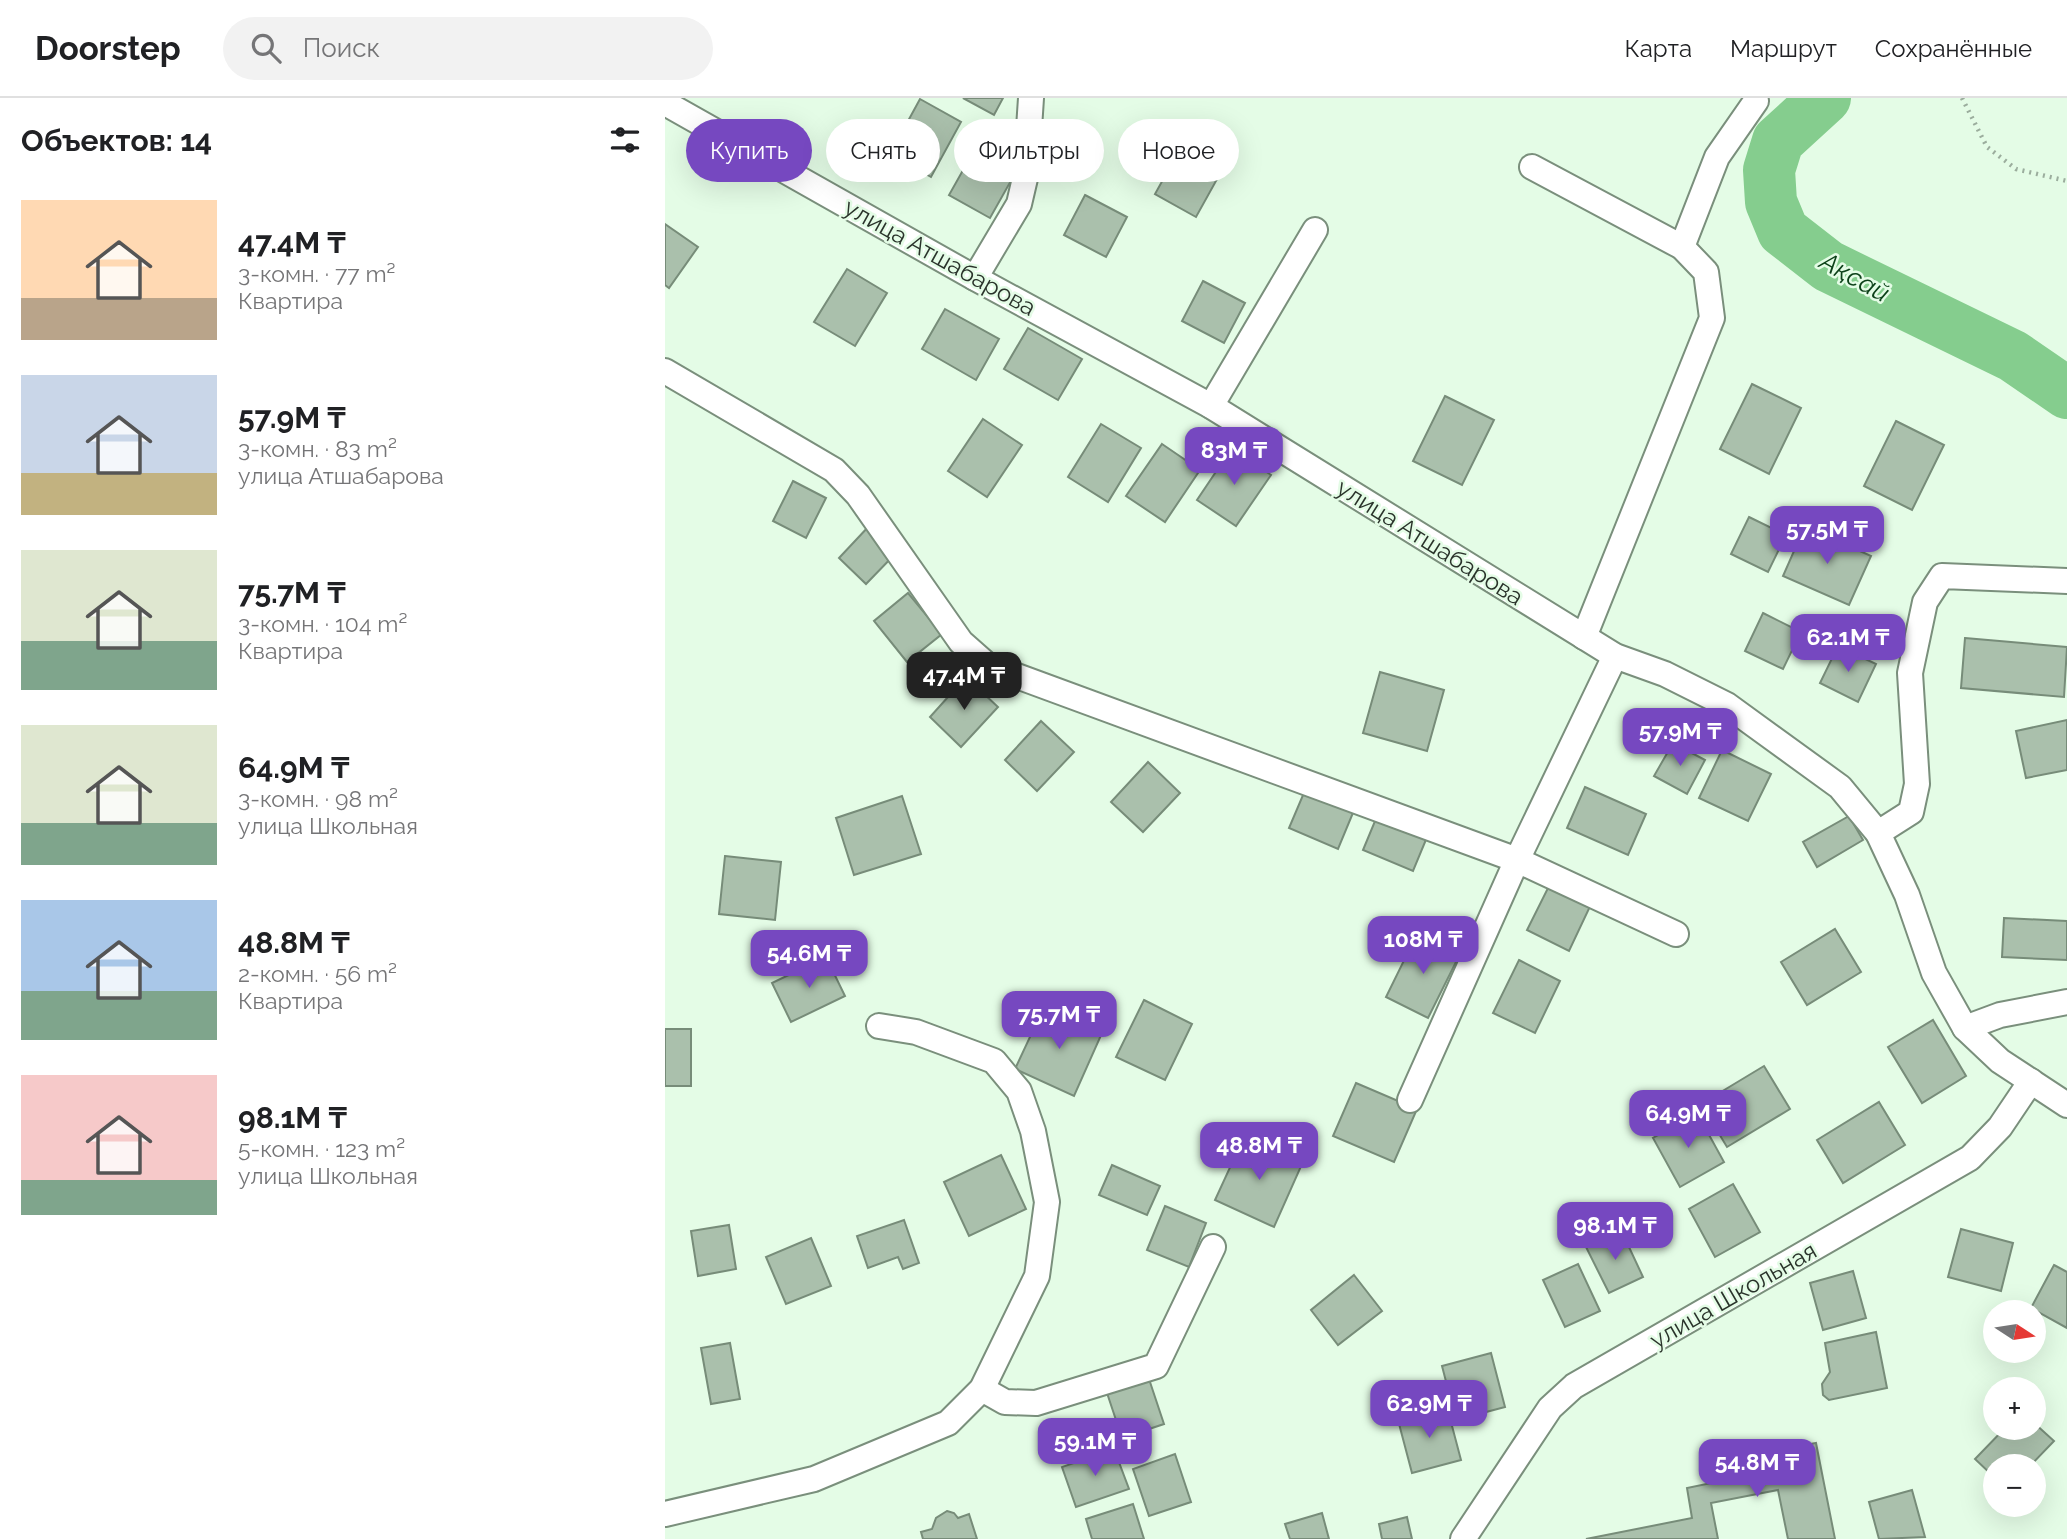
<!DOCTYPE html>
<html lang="ru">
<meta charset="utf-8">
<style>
:root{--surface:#fff;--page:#f2f2f2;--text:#202124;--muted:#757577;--line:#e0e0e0;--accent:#7648c0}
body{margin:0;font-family:Raleway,sans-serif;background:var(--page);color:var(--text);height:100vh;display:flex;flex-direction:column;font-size:26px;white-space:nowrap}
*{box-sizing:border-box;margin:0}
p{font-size:23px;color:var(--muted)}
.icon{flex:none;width:38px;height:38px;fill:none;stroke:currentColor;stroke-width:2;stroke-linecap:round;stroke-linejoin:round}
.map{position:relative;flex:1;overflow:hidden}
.sheet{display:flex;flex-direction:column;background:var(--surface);width:665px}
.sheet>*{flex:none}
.hud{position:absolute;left:21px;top:21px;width:665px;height:63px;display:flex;gap:14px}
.needle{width:46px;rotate:102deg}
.tools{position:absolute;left:1318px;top:1202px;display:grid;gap:14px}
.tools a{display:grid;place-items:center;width:63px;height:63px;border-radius:50%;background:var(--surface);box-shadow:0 7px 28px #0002;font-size:35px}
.price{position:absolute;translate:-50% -60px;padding:0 16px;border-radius:14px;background:var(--accent);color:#fff;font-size:23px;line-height:46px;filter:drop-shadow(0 2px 4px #0008)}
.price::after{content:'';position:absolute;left:50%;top:42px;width:21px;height:16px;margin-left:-10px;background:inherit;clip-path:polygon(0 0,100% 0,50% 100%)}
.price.active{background:#222;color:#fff}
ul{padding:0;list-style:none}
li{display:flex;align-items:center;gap:21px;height:175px;padding:0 21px}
li span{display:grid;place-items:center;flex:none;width:196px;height:140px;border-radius:0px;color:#555}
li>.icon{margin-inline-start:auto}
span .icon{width:84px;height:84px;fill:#fffc;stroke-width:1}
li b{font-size:30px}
h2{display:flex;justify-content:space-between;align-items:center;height:84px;padding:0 21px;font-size:30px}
.pill{padding:0 24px;border-radius:32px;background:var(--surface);box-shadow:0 7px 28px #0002;font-size:24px;line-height:63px}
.pill.active{background:var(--accent);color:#fff}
header{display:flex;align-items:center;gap:42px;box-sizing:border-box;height:98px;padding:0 35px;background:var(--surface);border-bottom:2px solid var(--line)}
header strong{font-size:33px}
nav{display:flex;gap:38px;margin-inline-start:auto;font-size:24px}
.search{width:490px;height:63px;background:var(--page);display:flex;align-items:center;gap:18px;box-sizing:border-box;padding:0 24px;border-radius:38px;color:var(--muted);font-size:26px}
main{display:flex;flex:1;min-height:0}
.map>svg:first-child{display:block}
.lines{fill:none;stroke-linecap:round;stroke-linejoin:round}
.river{stroke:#85cd8e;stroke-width:52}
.building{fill:#aac0ac;stroke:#778c79;stroke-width:2}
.minor-casing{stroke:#7a8f7c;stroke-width:28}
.path{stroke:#9bad9d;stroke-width:4.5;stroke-dasharray:2 5;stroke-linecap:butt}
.minor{stroke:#fff;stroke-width:24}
.labels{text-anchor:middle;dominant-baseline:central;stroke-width:5;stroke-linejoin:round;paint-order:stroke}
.street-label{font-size:24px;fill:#2a332b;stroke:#e4fce6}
.water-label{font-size:26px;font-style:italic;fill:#0c4119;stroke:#e4fce6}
</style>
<header>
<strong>Doorstep</strong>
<div class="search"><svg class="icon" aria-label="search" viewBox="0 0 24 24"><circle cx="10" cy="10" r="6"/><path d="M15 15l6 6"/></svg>Поиск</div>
<nav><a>Карта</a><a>Маршрут</a><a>Сохранённые</a></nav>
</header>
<main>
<section class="sheet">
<h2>Объектов: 14<svg class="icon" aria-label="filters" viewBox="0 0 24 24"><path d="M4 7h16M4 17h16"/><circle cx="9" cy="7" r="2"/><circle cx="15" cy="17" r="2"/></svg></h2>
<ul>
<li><span style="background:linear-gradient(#ffd9b3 70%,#b9a48a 0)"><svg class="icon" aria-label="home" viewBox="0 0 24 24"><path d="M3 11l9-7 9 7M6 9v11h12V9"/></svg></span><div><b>47.4M ₸</b><p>3-комн. · 77 m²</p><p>Квартира</p></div></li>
<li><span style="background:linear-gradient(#c9d6e8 70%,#c2b280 0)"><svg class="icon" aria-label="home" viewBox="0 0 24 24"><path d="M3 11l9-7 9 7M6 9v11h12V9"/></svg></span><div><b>57.9M ₸</b><p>3-комн. · 83 m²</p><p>улица Атшабарова</p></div></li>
<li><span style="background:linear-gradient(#dfe7d0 65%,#7fa58c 0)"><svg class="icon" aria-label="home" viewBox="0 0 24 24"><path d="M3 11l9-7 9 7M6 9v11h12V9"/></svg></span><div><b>75.7M ₸</b><p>3-комн. · 104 m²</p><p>Квартира</p></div></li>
<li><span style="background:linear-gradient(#dfe7d0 70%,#7fa58c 0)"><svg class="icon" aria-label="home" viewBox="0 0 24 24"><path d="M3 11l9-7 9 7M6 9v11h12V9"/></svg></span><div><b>64.9M ₸</b><p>3-комн. · 98 m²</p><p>улица Школьная</p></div></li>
<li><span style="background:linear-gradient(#a9c7e8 65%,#7fa58c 0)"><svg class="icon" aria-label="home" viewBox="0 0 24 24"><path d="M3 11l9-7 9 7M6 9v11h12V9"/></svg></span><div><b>48.8M ₸</b><p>2-комн. · 56 m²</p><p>Квартира</p></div></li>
<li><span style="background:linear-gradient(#f6c9c9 75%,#7fa58c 0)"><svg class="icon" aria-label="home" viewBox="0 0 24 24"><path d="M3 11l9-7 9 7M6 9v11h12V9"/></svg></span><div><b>98.1M ₸</b><p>5-комн. · 123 m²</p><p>улица Школьная</p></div></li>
</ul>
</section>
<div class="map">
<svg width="1402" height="1441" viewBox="0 0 1402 1441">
<rect width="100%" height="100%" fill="#e4fce6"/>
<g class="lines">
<polyline class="river" points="1160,0 1113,43 1104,72 1106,104 1118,133 1163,168 1348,258 1402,295"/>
</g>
<g class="building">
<polygon points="298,0 338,0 329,17"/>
<polygon points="255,1 296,24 266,79 225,56"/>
<polygon points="315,42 356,65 325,120 284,97"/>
<polygon points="520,42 561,65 531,119 490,96"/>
<polygon points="420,97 462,119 441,159 399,137"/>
<polygon points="0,126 33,149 4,190 0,187"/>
<polygon points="182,171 222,195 190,248 149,224"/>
<polygon points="538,183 580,205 559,245 517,223"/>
<polygon points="280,211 334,241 311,282 257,251"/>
<polygon points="363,230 417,261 393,302 339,271"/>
<polygon points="1087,286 1136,310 1104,376 1055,351"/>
<polygon points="780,298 829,322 797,387 748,363"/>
<polygon points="318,321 357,347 322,399 283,373"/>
<polygon points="1231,323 1279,347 1247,412 1199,388"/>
<polygon points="436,326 476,350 443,404 403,379"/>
<polygon points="497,346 535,372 500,424 461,398"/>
<polygon points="567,350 606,377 571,428 532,402"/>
<polygon points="128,383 161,400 141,440 108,423"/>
<polygon points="1084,419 1121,437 1103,474 1066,456"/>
<polygon points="205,427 233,453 201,486 174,460"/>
<polygon points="1140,428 1206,458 1184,507 1118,478"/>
<polygon points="243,495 277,536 242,564 209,523"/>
<polygon points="1098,515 1136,534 1118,571 1080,553"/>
<polygon points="1300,540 1402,549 1399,599 1296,590"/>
<polygon points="1173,548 1211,566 1193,604 1155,585"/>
<polygon points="715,574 779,592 762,653 698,635"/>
<polygon points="301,579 333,609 296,649 265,619"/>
<polygon points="1402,622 1402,672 1361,680 1351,633"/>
<polygon points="376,623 409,654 372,693 340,662"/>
<polygon points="1008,645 1040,662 1022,696 989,678"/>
<polygon points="1057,652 1106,676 1083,723 1034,700"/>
<polygon points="483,664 515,695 478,734 446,704"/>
<polygon points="920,689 981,716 963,757 902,730"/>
<polygon points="641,690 690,710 673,751 624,730"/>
<polygon points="237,698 256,756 189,777 171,720"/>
<polygon points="715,711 765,732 748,773 698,752"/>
<polygon points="1184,718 1198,742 1152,769 1138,744"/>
<polygon points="60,758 116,764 110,822 54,816"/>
<polygon points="888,780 929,800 904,853 862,832"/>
<polygon points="1339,820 1402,823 1402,862 1337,859"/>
<polygon points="1170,831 1196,874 1142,907 1116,864"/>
<polygon points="752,836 795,856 763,920 721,899"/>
<polygon points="161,859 180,898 126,924 107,885"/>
<polygon points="854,862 895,883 870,935 828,915"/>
<polygon points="479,902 527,926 500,982 451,959"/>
<polygon points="379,909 437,935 409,998 350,971"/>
<polygon points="1268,922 1301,978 1257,1005 1223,949"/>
<rect x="0" y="931" width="26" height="57"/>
<polygon points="1099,968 1125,1011 1062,1049 1036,1006"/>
<polygon points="691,985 752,1011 729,1064 668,1038"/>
<polygon points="1214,1004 1240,1047 1178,1085 1152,1042"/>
<polygon points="1032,1015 1059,1064 1015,1089 988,1040"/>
<polygon points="579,1039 637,1066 609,1129 550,1102"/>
<polygon points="336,1057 361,1111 304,1138 279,1084"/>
<polygon points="447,1067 495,1088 482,1117 434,1097"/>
<polygon points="1068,1086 1095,1134 1050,1159 1024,1111"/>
<polygon points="500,1108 541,1125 524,1169 482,1152"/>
<polygon points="239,1122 254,1165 238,1171 233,1159 203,1170 192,1138"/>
<polygon points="64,1127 71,1171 33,1178 26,1133"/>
<polygon points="1296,1131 1348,1145 1336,1193 1283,1179"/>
<polygon points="956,1132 978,1179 944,1195 921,1149"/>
<polygon points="146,1140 166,1188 121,1206 101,1159"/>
<polygon points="913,1166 935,1213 900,1229 878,1182"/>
<polygon points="1389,1167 1402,1174 1402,1230 1366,1210"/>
<polygon points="1188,1173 1201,1220 1158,1232 1145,1185"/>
<polygon points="689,1177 717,1213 673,1247 646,1212"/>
<polygon points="1211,1234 1222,1290 1164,1302 1158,1297 1157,1286 1165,1274 1160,1245"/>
<polygon points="65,1245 75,1301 46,1306 36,1250"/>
<polygon points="826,1255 840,1309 791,1322 777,1268"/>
<polygon points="483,1278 499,1326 457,1340 441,1292"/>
<polygon points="782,1309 796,1362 747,1375 733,1322"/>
<polygon points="1368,1324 1389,1343 1365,1368 1330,1368 1330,1380 1310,1361 1340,1330 1368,1330"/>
<polygon points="1151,1345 1170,1441 1123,1441 1113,1392 1046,1405 1053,1441 921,1441 1027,1420 1022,1390 1090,1376 1086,1357"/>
<polygon points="449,1351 464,1391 411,1409 397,1369"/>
<polygon points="510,1356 526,1404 484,1418 468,1371"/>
<polygon points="1247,1392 1260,1439 1214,1441 1204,1404"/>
<polygon points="468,1406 479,1441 427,1441 421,1421"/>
<polygon points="282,1413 289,1415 293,1420 304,1416 312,1441 258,1441 256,1434 267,1431 271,1420"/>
<polygon points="657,1415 664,1441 625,1441 620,1426"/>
<polygon points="742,1419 747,1441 717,1441 714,1426"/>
</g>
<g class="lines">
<defs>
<g id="minor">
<polyline points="0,5 310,180 546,308 950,558 1000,576 1062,607 1175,689 1213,735 1242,797 1269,875 1300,930 1335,963 1402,1007"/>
<polyline points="867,69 1017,149 1041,174 1047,220 919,539"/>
<polyline points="1017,149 1052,59 1091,3"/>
<polyline points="310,180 354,106 361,76 366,0"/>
<polyline points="0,273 169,372 193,397 296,544 322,567 852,762 1011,836"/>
<polyline points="546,308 650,132"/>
<polyline points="1213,735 1246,714 1252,686 1245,575 1260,504 1277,478 1402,483"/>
<polyline points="1300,930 1335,917 1402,904"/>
<polyline points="745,1002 852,762 950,558"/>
<polyline points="317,1291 340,1304 371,1305 491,1268 548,1149"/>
<polyline points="0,1416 149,1381 283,1325 317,1291 372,1178 382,1104 368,1033 354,993 329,963 251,934 214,928"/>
<polyline points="798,1441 885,1310 909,1288 1305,1060 1335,1029 1366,983"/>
</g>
</defs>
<use href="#minor" class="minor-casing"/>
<polyline class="path" points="1297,0 1322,49 1351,71 1402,83"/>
<use href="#minor" class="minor"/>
</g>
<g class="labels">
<g class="street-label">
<text transform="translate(275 159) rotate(29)">улица Атшабарова</text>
<text transform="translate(765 444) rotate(32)">улица Атшабарова</text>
<text transform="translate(1068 1197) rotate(-30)">улица Школьная</text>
</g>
<g class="water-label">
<text transform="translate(1190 179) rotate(29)">Ақсай</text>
</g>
</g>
</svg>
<div class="tools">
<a><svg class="needle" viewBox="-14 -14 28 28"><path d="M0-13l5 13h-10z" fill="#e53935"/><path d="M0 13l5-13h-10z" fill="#757577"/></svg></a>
<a>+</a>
<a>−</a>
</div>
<b class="price" style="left:569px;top:389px">83M ₸</b>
<b class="price" style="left:1162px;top:468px">57.5M ₸</b>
<b class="price" style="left:1183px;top:576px">62.1M ₸</b>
<b class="price active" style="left:299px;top:614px">47.4M ₸</b>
<b class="price" style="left:1015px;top:670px">57.9M ₸</b>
<b class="price" style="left:758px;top:878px">108M ₸</b>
<b class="price" style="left:144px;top:892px">54.6M ₸</b>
<b class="price" style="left:394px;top:953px">75.7M ₸</b>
<b class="price" style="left:1023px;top:1052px">64.9M ₸</b>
<b class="price" style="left:594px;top:1084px">48.8M ₸</b>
<b class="price" style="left:950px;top:1164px">98.1M ₸</b>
<b class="price" style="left:764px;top:1342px">62.9M ₸</b>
<b class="price" style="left:430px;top:1380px">59.1M ₸</b>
<b class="price" style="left:1092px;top:1401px">54.8M ₸</b>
<div class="hud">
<a class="pill active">Купить</a>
<a class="pill">Снять</a>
<a class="pill">Фильтры</a>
<a class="pill">Новое</a>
</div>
</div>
</main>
